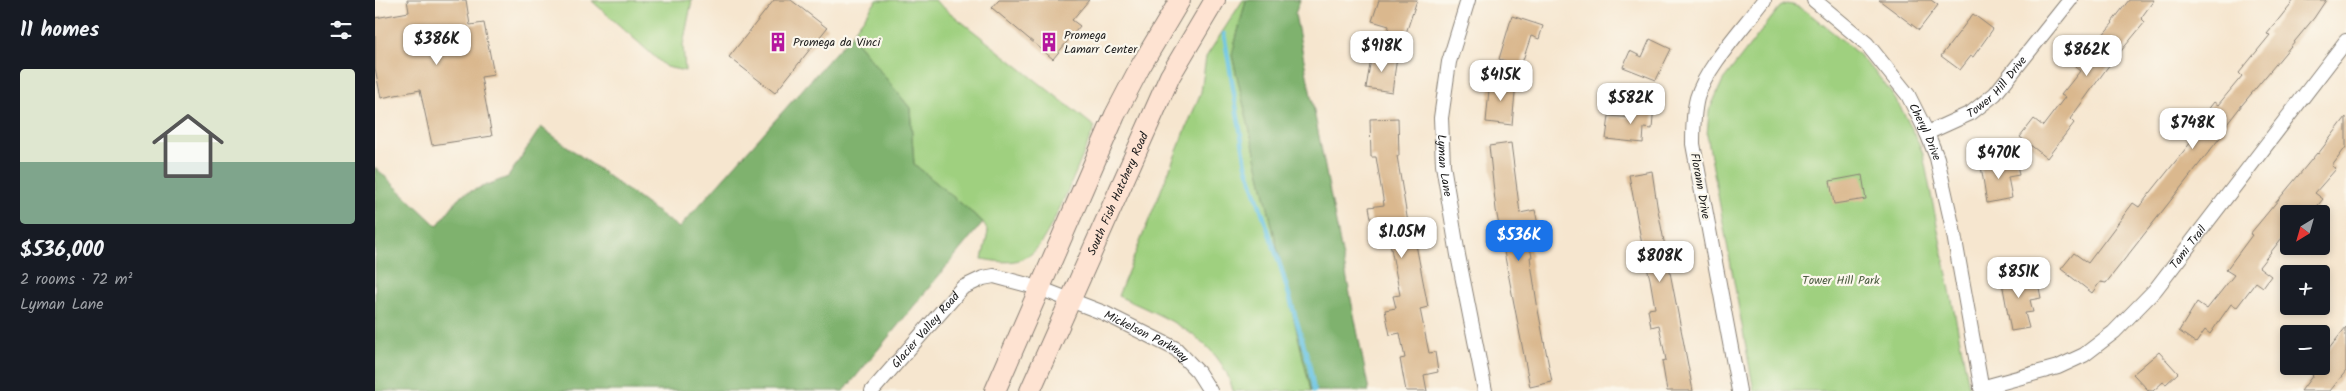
<!DOCTYPE html>
<meta charset="utf-8">
<style>
:root{--surface:#171b24;--page:#20242c;--text:#f1f3f6;--muted:#9ea1a6;--line:#363941;--accent:#1a73e8}
body{margin:0;font-family:Kalam,sans-serif;background:var(--page);color:var(--text);height:100vh;display:flex;flex-direction:column;font-size:19px;white-space:nowrap}
*{box-sizing:border-box;margin:0}
p{font-size:16px;color:var(--muted)}
.icon{flex:none;width:28px;height:28px;fill:none;stroke:currentColor;stroke-width:2;stroke-linecap:round;stroke-linejoin:round}
.map{position:relative;flex:1;overflow:hidden}
.drawer{display:flex;flex-direction:column;background:var(--surface);width:375px}
.drawer>*{flex:none}
.needle{width:32px;rotate:217deg}
.tools{position:absolute;left:1905px;top:205px;display:grid;gap:10px}
.tools a{display:grid;place-items:center;width:50px;height:50px;border-radius:5px;background:var(--surface);box-shadow:0 2px 8px #0003;font-size:25px}
.price{position:absolute;translate:-50% -42px;padding:0 11px;border-radius:10px;background:#fff;color:#222;font-size:16px;line-height:32px;filter:drop-shadow(0 1px 2px #0008)}
.price::after{content:'';position:absolute;left:50%;top:30px;width:15px;height:11px;margin-left:-8px;background:inherit;clip-path:polygon(0 0,100% 0,50% 100%)}
.price.selected{background:var(--accent);color:#fff}
ul{padding:0;list-style:none}
li{display:grid;align-content:center;gap:10px;height:265px;padding:0 20px}
li+li{border-top:1px solid var(--line)}
li span{display:grid;place-items:center;height:155px;border-radius:5px;color:#555}
li>.icon{margin-inline-start:auto}
span .icon{width:90px;height:90px;fill:#fffc;stroke-width:1}
li b{font-size:21px}
h2{display:flex;justify-content:space-between;align-items:center;height:60px;padding:0 20px;font-size:21px}
main{display:flex;flex:1;min-height:0}
.map>svg:first-child{display:block}
.green{fill:#9fd07f;stroke:#5e764e}
.forest{fill:#7fb26e;stroke:#4e6745}
.lines{fill:none;stroke-linecap:round;stroke-linejoin:round}
.stream{stroke:#66c3e4;stroke-width:4.5}
.building{fill:#dab88e}
.street-casing{stroke:#898176;stroke-width:16}
.secondary-casing{stroke:#898176;stroke-width:22}
.street{stroke:#fff;stroke-width:14}
.secondary{stroke:#fee3d2;stroke-width:20}
.labels{text-anchor:middle;dominant-baseline:central;stroke-width:4.5;stroke-linejoin:round;paint-order:stroke}
.poi-label{font-size:12px;fill:#1c1c1c;stroke:#fbf7ec;text-anchor:start}
.street-label{font-size:12px;fill:#1c1c1c;stroke:#fbf7ec}
.park-label{font-size:12px;fill:#4a5b3f;stroke:#fbf7ec}
</style>
<main>
<section class="drawer">
<h2>11 homes<svg class="icon" aria-label="filters" viewBox="0 0 24 24"><path d="M4 7h16M4 17h16"/><circle cx="9" cy="7" r="2"/><circle cx="15" cy="17" r="2"/></svg></h2>
<ul>
<li><span style="background:linear-gradient(#dfe7d0 60%,#7fa58c 0)"><svg class="icon" aria-label="home" viewBox="0 0 24 24"><path d="M3 11l9-7 9 7M6 9v11h12V9"/></svg></span><div><b>$536,000</b><p>2 rooms · 72 m²</p><p>Lyman Lane</p></div></li>
</ul>
</section>
<div class="map">
<svg width="1971" height="391" viewBox="0 0 1971 391">
<rect width="100%" height="100%" fill="#fbf7ec"/>
<filter id="ink" filterUnits="userSpaceOnUse"><feTurbulence type="fractalNoise" baseFrequency=".02" numOctaves="2"/><feDisplacementMap in="SourceGraphic" scale="10" xChannelSelector="R" yChannelSelector="G"/><feConvolveMatrix kernelMatrix="1 2 1 2 8 2 1 2 1" color-interpolation-filters="sRGB"/></filter>
<filter id="wash" filterUnits="userSpaceOnUse"><feTurbulence type="fractalNoise" baseFrequency=".0096" numOctaves="4" result="noise"/><feDisplacementMap in="SourceGraphic" scale="20" xChannelSelector="R" yChannelSelector="G"/><feGaussianBlur stdDeviation="1.12" result="paint"/><feColorMatrix in="noise" values="0 0 0 0 0 0 0 0 0 0 0 0 0 0 0 0 0 1.4 0 .05"/><feComposite in="paint" operator="in"/></filter>
<g filter="url(#wash)">
<rect width="100%" height="100%" fill="#f6e6cf"/>
<g class="green">
<polygon points="317,0 308,45 310,71 291,67 217,1"/>
<path d="M502,0H559L720,127C708,153 675,241 656,254C641,265 624,262 607,259L613,232L608,222L539,164L535,108L476,35Z"/>
<path d="M868,0H871L857,55L936,391H858C846,338 787,316 743,296L826,92L831,57Z"/>
<path d="M1411,4C1427,5 1438,17 1451,27C1499,64 1525,97 1548,154L1595,391H1379L1332,135L1334,111L1348,80L1405,7Z"/>
</g>
<g class="forest">
<polygon points="871,0 925,0 920,14 994,391 936,391 857,55"/>
<polygon points="476,35 535,108 539,164 608,222 469,391 0,391 0,167 62,226 86,195 133,177 166,127 304,228"/>
</g>
<g class="lines">
<polyline class="stream" points="849,34 871,165 906,268 934,363 939,391"/>
</g>
<g id="blocks">
<g class="building">
<polygon points="32,0 91,0 95,25 109,23 119,75 106,77 117,136 57,145 45,90 6,98 0,68 0,18 34,12"/>
<polygon points="399,0 416,0 452,28 400,93 354,57"/>
<polygon points="624,0 714,0 697,20 705,26 678,59 617,8"/>
<polygon points="1004,0 1042,0 1030,36 1013,30 1014,26 997,21"/>
<polygon points="1504,0 1556,0 1563,5 1544,30"/>
<polygon points="1754,0 1779,0 1766,18 1770,22 1732,68 1695,119 1699,123 1672,158 1645,137 1659,119 1668,126 1690,97 1686,95 1705,71 1700,67 1738,23 1737,22"/>
<polygon points="1919,0 1951,0 1939,18 1867,105 1849,128 1851,130 1731,283 1725,282 1717,293 1686,269 1699,253 1713,263 1758,203 1764,207 1816,142 1811,138 1839,102 1843,105 1867,76 1864,73 1895,35 1892,34"/>
<polygon points="1598,14 1618,29 1598,57 1596,56 1585,70 1566,56"/>
<polygon points="1137,16 1168,26 1164,39 1156,36 1146,66 1124,59"/>
<polygon points="1275,39 1296,49 1281,80 1248,67 1255,51 1267,57"/>
<polygon points="997,53 1022,57 1017,92 991,88"/>
<polygon points="1115,79 1141,82 1137,125 1111,122"/>
<polygon points="1259,104 1279,106 1277,129 1269,128 1268,143 1231,139 1234,116 1257,118"/>
<polygon points="1971,117 1971,147 1957,166 1961,169 1940,193 1948,199 1936,214 1914,214 1914,229 1884,267 1896,276 1888,287 1881,282 1862,307 1856,304 1835,334 1830,330 1821,343 1804,331 1822,302 1832,309 1859,275 1851,270 1877,235 1875,234 1942,153 1943,154"/>
<polygon points="1023,118 1024,156 1022,156 1035,235 1039,234 1053,307 1045,309 1054,353 1060,352 1063,372 1049,375 1052,391 1031,391 1025,359 1030,358 1025,333 1015,335 1010,310 1021,308 1018,296 1025,295 1011,222 997,224 994,207 1009,205 1001,157 996,157 995,119"/>
<polygon points="1136,143 1145,213 1160,210 1163,225 1151,227 1157,257 1155,257 1163,310 1177,382 1155,387 1121,210 1114,146"/>
<polygon points="1641,159 1644,175 1633,177 1637,198 1612,203 1606,166"/>
<polygon points="1277,171 1282,205 1318,391 1292,391 1287,361 1291,360 1284,325 1276,327 1273,309 1280,308 1275,279 1271,264 1260,266 1258,252 1268,250 1254,175"/>
<polygon points="1487,175 1491,199 1459,204 1455,181"/>
<polygon points="1651,271 1654,285 1663,283 1666,298 1655,300 1658,312 1650,313 1654,328 1636,331 1626,277"/>
<polygon points="1971,327 1971,371 1955,391 1926,391 1938,375 1926,366 1946,366 1946,359"/>
<polygon points="1784,352 1803,373 1791,384 1788,382 1778,391 1774,391 1758,374"/>
</g>
</g>
</g>
<g filter="url(#ink)">
<use href="#blocks" fill-opacity="0" stroke="#898176" stroke-width="1"/>
<g class="lines">
<defs>
<g id="street">
<path id="s1" d="M1093,0L1074,62L1066,118L1068,165L1083,255L1110,391"/>
<path id="s2" d="M1439,0L1492,44L1533,95L1552,133L1562,158L1578,229L1607,391"/>
<path id="s3" d="M1552,133L1596,113L1620,94L1695,0"/>
<path id="s4" d="M1606,388L1683,367L1709,355L1739,332L1780,290L1971,41"/>
<path id="s5" d="M497,391L587,288L608,278L619,276L664,288L729,313L801,349L823,372L835,391"/>
<path d="M1364,391L1318,144C1318,129 1318,114 1322,98C1331,67 1369,27 1389,0"/>
</g>
<g id="secondary">
<polyline points="620,391 740,115 764,69 805,0"/>
<path id="s6" d="M655,391L795,76L840,0"/>
</g>
</defs>
<use href="#street" class="street-casing"/>
<use href="#secondary" class="secondary-casing"/>
<use href="#street" class="street"/>
<use href="#secondary" class="secondary"/>
</g>
</g>
<defs>
<symbol id="building-bare" viewBox="-9 -9 18 18"><path d="M-4-6H4V6H1V3H-1V6H-4ZM-2.5-4.3h1.7v1.8h-1.7ZM.8-4.3h1.7v1.8H.8ZM-2.5-1h1.7V.8h-1.7ZM.8-1h1.7V.8H.8Z" fill="#b5179e" stroke="#fbf7ec" stroke-width="2.5" paint-order="stroke"/></symbol>
</defs>
<g fill-rule="evenodd">
<use href="#building-bare" x="389" y="28" width="28" height="28"/>
<use href="#building-bare" x="660" y="28" width="28" height="28"/>
</g>
<g class="labels">
<g class="poi-label">
<text x="689" y="35">Promega<tspan x="689" dy="14">Lamarr Center</tspan></text>
<text x="418" y="42">Promega da Vinci</text>
</g>
<g class="street-label">
<text stroke="none"><textPath href="#s3" startOffset="85">Tower Hill Drive</textPath></text>
<text stroke="none"><textPath href="#s2" startOffset="175">Cheryl Drive</textPath></text>
<text stroke="none"><textPath href="#s1" startOffset="169">Lyman Lane</textPath></text>
<text transform="translate(1325 186) rotate(80)">Florann Drive</text>
<text stroke="none"><textPath href="#s6" startOffset="216">South Fish Hatchery Road</textPath></text>
<text stroke="none"><textPath href="#s4" startOffset="259">Tami Trail</textPath></text>
<text stroke="none"><textPath href="#s5" startOffset="81">Glacier Valley Road</textPath></text>
<text stroke="none"><textPath href="#s5" startOffset="336">Mickelson Parkway</textPath></text>
</g>
<g class="park-label">
<text x="1466" y="280">Tower Hill Park</text>
</g>
</g>
</svg>
<div class="tools">
<a><svg class="needle" viewBox="-14 -14 28 28"><path d="M0-13l5 13h-10z" fill="#e53935"/><path d="M0 13l5-13h-10z" fill="#9ea1a6"/></svg></a>
<a>+</a>
<a>−</a>
</div>
<b class="price" style="left:62px;top:66px">$386K</b>
<b class="price" style="left:1007px;top:73px">$918K</b>
<b class="price" style="left:1712px;top:77px">$862K</b>
<b class="price" style="left:1126px;top:102px">$415K</b>
<b class="price" style="left:1256px;top:125px">$582K</b>
<b class="price" style="left:1818px;top:150px">$748K</b>
<b class="price" style="left:1624px;top:180px">$470K</b>
<b class="price" style="left:1027px;top:259px">$1.05M</b>
<b class="price selected" style="left:1144px;top:262px">$536K</b>
<b class="price" style="left:1285px;top:283px">$808K</b>
<b class="price" style="left:1644px;top:299px">$851K</b>
</div>
</main>
